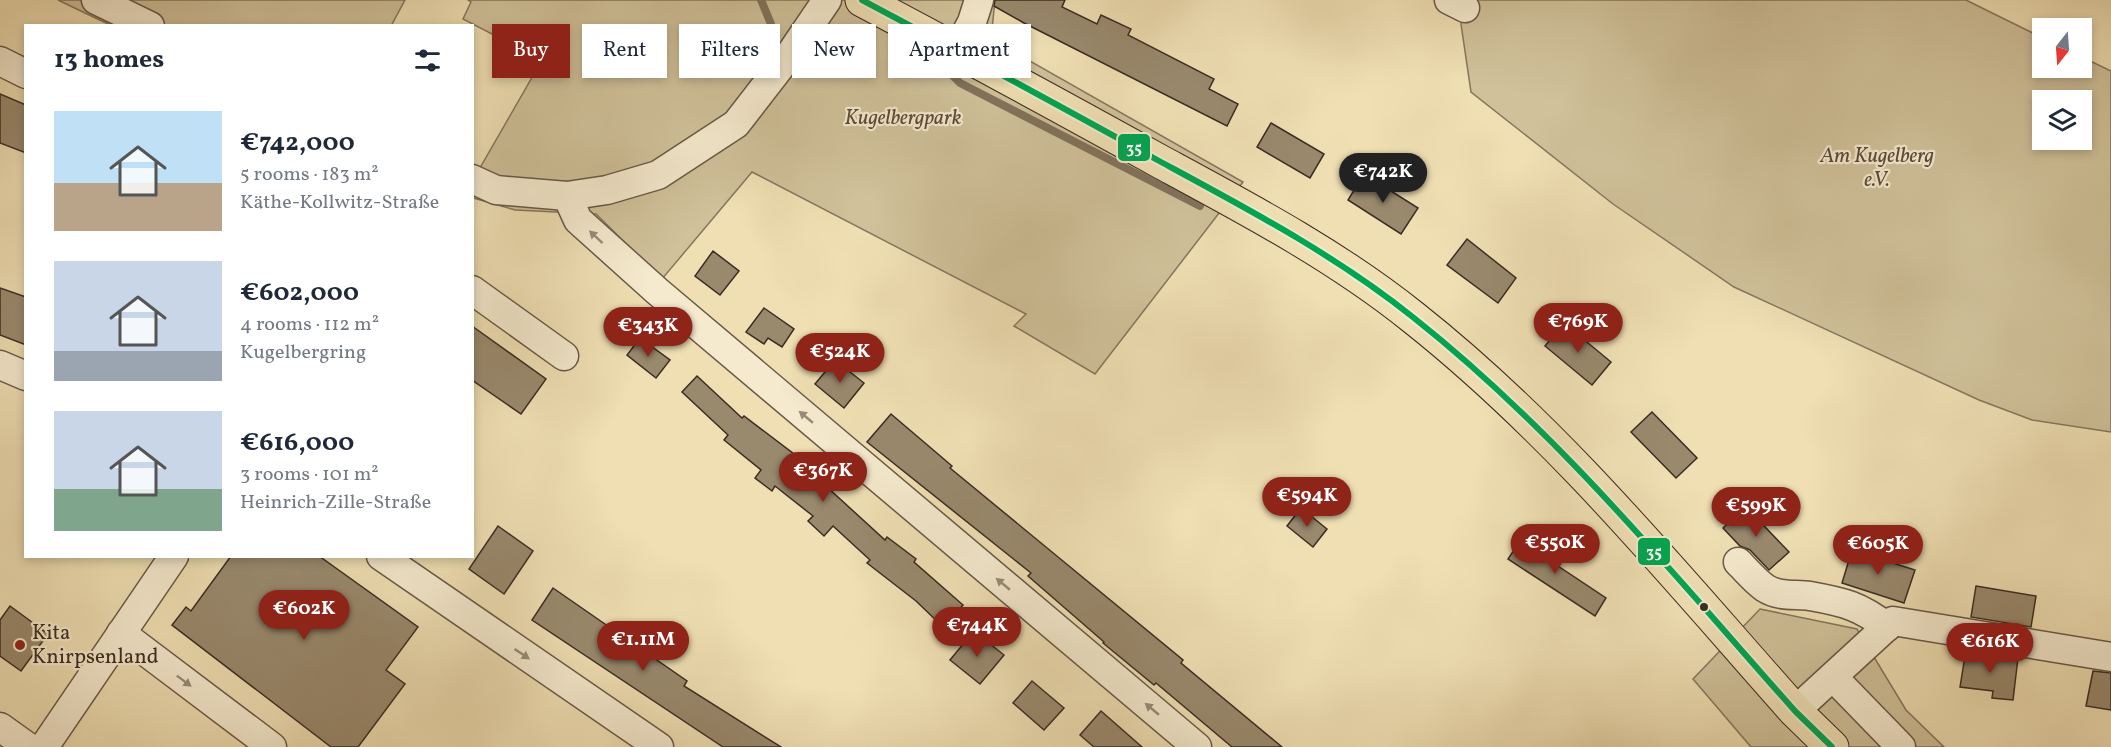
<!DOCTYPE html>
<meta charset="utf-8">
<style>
:root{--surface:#fff;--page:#f2f2f3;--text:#1f2937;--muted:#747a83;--accent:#8f2418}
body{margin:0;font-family:Vollkorn,serif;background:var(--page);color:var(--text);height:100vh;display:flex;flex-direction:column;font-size:22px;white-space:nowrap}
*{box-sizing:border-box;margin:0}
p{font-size:20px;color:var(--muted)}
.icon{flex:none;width:33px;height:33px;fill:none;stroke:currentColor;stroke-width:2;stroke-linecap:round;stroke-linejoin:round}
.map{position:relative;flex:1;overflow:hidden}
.drawer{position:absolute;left:24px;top:24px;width:450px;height:534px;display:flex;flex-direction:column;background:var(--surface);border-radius:0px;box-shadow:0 3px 9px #0003}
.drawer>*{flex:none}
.banner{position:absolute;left:492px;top:24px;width:570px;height:54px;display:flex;gap:12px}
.needle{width:39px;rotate:197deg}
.tools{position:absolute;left:2032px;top:18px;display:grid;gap:12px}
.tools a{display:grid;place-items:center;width:60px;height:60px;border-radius:0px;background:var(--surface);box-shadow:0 3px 9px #0003;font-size:30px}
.price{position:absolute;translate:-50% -51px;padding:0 14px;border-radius:21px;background:var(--accent);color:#fff;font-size:20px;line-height:39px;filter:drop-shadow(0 2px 3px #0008)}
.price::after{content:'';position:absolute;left:50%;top:36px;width:18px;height:14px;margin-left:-9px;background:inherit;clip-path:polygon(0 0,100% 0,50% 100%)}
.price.active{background:#222;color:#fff}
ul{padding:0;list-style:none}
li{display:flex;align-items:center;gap:18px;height:150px;padding:0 30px}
li span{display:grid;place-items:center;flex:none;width:168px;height:120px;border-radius:0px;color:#555}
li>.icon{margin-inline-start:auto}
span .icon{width:72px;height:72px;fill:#fffc;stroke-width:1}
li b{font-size:26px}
h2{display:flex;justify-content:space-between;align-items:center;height:72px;padding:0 30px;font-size:26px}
.pill{padding:0 21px;border-radius:0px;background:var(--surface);box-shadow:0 3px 9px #0003;font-size:21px;line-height:54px}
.pill.active{background:var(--accent);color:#fff}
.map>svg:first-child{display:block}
.green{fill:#d0c19a;stroke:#86765e;stroke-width:1.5;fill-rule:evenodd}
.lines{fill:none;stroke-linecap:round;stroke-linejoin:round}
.stream{stroke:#82735c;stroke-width:8}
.building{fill:#99896d;stroke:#3b2c22;stroke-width:1.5}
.minor-casing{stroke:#685946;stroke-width:31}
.primary-casing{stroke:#3b2c22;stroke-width:35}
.minor{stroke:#f5eace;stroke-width:28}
.primary{stroke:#efdfb3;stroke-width:33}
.bus-1-casing{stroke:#f5eace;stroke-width:10}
.bus-1{stroke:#00a651;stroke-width:6}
.oneway{fill:#988b78}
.bus-dot{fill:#3b2c22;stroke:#f5eace;stroke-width:2}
.poi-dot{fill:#8f2418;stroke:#f5eace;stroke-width:2}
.labels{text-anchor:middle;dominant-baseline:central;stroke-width:4.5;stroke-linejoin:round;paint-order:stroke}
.park-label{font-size:21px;font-style:italic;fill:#594a3a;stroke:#f5eace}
.poi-label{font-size:21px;fill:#3b2c22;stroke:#f5eace;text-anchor:start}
.line-badge{stroke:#f5eace;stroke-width:2}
.badge-label{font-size:16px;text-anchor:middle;font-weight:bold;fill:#fff}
</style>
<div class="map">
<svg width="2111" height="747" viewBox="0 0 2111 747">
<rect width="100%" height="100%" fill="#efdfb3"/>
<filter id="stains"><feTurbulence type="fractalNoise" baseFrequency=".00333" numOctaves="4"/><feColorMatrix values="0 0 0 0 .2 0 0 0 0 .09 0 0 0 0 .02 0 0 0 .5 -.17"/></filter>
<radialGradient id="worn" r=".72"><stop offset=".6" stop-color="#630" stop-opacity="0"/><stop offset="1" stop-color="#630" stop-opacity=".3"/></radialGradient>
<g class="green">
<polygon points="58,0 405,0 391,26 110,25"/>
<polygon points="468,0 995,0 991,39 1243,182 1095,374 1014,326 1026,314 752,172 662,279 596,214 515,210 473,198 473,180 542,60 463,19 471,2"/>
<path d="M1468,0H1966L2043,38V68H2082V57L2111,71V432L2032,420L1979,400L1734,287L1613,204L1471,92L1461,24ZM2043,100H2082V140H2043Z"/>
<polygon points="1760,609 1857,629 1906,710 1944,747 1751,747 1693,679"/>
</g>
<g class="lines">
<g class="stream">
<polyline points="761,0 771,24"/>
<polyline points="944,67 960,83 1200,206"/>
</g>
</g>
<g class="building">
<polygon points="995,0 1065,0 1062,7 1097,24 1101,15 1131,29 1128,35 1214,79 1209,89 1238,104 1227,126 1024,23 994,6"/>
<polygon points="0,94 26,105 26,153 0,143"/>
<polygon points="1271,123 1324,154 1310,178 1257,147"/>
<polygon points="1364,174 1418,208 1401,234 1348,200"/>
<polygon points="1467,239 1516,278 1498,303 1447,265"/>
<polygon points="713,251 739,271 720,295 695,276"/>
<polygon points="0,288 26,297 26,345 0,335"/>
<polygon points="764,308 794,329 782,347 768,338 764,344 746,332"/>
<polygon points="1564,323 1611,362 1592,385 1545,346"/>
<polygon points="472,326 546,379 521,414 472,380"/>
<polygon points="640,338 670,360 656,378 627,355"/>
<polygon points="835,360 864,383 844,408 815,384"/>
<polygon points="697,376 742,418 744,416 819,473 816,477 885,540 887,537 916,559 914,562 963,605 943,627 916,601 867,563 870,560 833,526 824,536 808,521 813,516 775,486 772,491 755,478 761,470 724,440 728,435 682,392"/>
<polygon points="1652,412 1697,458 1676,478 1631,432"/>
<polygon points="891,414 952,466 950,468 1183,660 1181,663 1282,747 1232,747 1156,683 1154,685 1103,643 1104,642 1028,576 1031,573 867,442"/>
<polygon points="1746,507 1789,552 1769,570 1750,550 1740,546 1723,528"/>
<polygon points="1301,508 1327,529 1313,547 1287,526"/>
<polygon points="498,526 533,551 504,594 469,569"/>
<polygon points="1524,535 1562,560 1558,566 1606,598 1595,616 1508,559"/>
<polygon points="1852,550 1915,570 1904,603 1842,583"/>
<polygon points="231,556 319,556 418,627 386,670 405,684 358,747 331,747 172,625 186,607 191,611"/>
<polygon points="1976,586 2036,596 2031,627 1971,617"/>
<polygon points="553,588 687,681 684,686 781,747 723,747 532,620"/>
<polygon points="10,606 48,634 21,671 0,656 0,620"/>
<polygon points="974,631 1004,655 980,684 950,660"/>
<polygon points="1966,650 2018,658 2013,700 1992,698 1993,691 1960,687"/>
<polygon points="2093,671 2111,673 2111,710 2086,706"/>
<polygon points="1032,681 1064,708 1044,730 1013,703"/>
<polygon points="1101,711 1142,747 1094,747 1080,735"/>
</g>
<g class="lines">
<defs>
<g id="minor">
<polyline points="96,0 150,26"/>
<polyline points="1449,0 1465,8"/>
<polyline points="957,50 972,22 979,0"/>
<polyline points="0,61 26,74"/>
<polyline points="472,179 496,190 567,196 607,190 658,175 736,124 791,53 827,0"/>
<polyline points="567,196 578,220 657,291 1197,747"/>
<polyline points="472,290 564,356"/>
<polyline points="0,365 26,376"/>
<polyline points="381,556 659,747"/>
<path d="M1738,562C1746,570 1755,581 1765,588C1779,597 1794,594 1810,596C1844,602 1860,606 1887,627"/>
<polyline points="121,633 272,747"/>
<polyline points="1833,677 1901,747"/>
<polyline points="1795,711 1893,621 2111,657"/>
<polyline points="0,727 28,747"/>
<polyline points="44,747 174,556"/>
</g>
<path id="primary" d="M862,0C962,53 1062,107 1161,162C1248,209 1337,256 1414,318C1558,432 1674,575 1795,711L1832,747"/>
</defs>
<use href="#minor" class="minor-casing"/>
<use href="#primary" class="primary-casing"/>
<use href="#minor" class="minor"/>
<use href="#primary" class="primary"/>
<defs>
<path id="bus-1" d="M862,0C962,53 1062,107 1161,162C1248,209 1337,256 1414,318C1558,432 1674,575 1795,711L1832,747"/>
</defs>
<use href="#bus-1" class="bus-1-casing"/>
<use href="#bus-1" class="bus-1"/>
</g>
<defs><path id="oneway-solid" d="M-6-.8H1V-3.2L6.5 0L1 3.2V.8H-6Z" transform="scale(1.5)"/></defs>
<g class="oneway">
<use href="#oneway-solid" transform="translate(596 237) rotate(-137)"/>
<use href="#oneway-solid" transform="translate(806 417) rotate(-140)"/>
<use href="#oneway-solid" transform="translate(1003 584) rotate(-140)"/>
<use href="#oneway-solid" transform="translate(522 654) rotate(34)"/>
<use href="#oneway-solid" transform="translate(184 681) rotate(37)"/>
<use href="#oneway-solid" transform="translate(1152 709) rotate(-140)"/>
</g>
<circle class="bus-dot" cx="1704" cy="607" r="5"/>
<circle class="poi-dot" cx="20" cy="645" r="6"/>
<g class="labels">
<g class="park-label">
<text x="903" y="118">Kugelbergpark</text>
<text x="1877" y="156">Am Kugelberg<tspan x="1877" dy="24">e.V.</tspan></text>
</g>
<g class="poi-label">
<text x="32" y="633">Kita<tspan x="32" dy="24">Knirpsenland</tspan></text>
</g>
</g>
<g class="line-badge">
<rect x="1117" y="133" width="34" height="29" rx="6" fill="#00a651"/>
<rect x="1637" y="537" width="34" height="29" rx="6" fill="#00a651"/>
</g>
<g class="badge-label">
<text x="1134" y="153">35</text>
<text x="1654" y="557">35</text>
</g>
<rect width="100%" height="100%" filter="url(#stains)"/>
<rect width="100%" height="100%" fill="url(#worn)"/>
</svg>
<div class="tools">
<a><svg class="needle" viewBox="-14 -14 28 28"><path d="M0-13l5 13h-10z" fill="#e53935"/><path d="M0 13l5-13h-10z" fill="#747a83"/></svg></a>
<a><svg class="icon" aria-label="layers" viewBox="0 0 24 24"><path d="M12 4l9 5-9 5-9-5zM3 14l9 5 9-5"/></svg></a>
</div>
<b class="price active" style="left:1383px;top:204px">€742K</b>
<b class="price" style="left:1578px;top:354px">€769K</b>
<b class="price" style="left:648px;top:358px">€343K</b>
<b class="price" style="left:840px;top:384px">€524K</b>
<b class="price" style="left:823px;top:503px">€367K</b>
<b class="price" style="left:1307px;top:528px">€594K</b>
<b class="price" style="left:1756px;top:538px">€599K</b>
<b class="price" style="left:1555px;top:575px">€550K</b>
<b class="price" style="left:1878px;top:576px">€605K</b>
<b class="price" style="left:304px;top:641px">€602K</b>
<b class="price" style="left:977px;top:658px">€744K</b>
<b class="price" style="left:643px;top:672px">€1.11M</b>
<b class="price" style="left:1990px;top:674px">€616K</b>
<div class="banner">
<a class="pill active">Buy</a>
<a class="pill">Rent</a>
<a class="pill">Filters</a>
<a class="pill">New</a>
<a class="pill">Apartment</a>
</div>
<section class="drawer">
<h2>13 homes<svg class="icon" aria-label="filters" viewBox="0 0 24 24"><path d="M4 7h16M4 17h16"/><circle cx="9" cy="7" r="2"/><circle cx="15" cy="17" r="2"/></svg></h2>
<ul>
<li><span style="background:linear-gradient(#bfe0f5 60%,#b9a48a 0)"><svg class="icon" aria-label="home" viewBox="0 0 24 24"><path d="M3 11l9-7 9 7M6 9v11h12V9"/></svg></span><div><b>€742,000</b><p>5 rooms · 183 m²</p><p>Käthe-Kollwitz-Straße</p></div></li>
<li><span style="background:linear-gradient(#c9d6e8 75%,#9aa5b1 0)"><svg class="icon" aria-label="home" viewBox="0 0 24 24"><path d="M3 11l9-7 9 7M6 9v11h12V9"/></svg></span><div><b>€602,000</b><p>4 rooms · 112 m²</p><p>Kugelbergring</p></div></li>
<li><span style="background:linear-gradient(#c9d6e8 65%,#7fa58c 0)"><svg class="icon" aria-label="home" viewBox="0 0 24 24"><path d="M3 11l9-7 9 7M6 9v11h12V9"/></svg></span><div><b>€616,000</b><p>3 rooms · 101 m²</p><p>Heinrich-Zille-Straße</p></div></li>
</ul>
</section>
</div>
